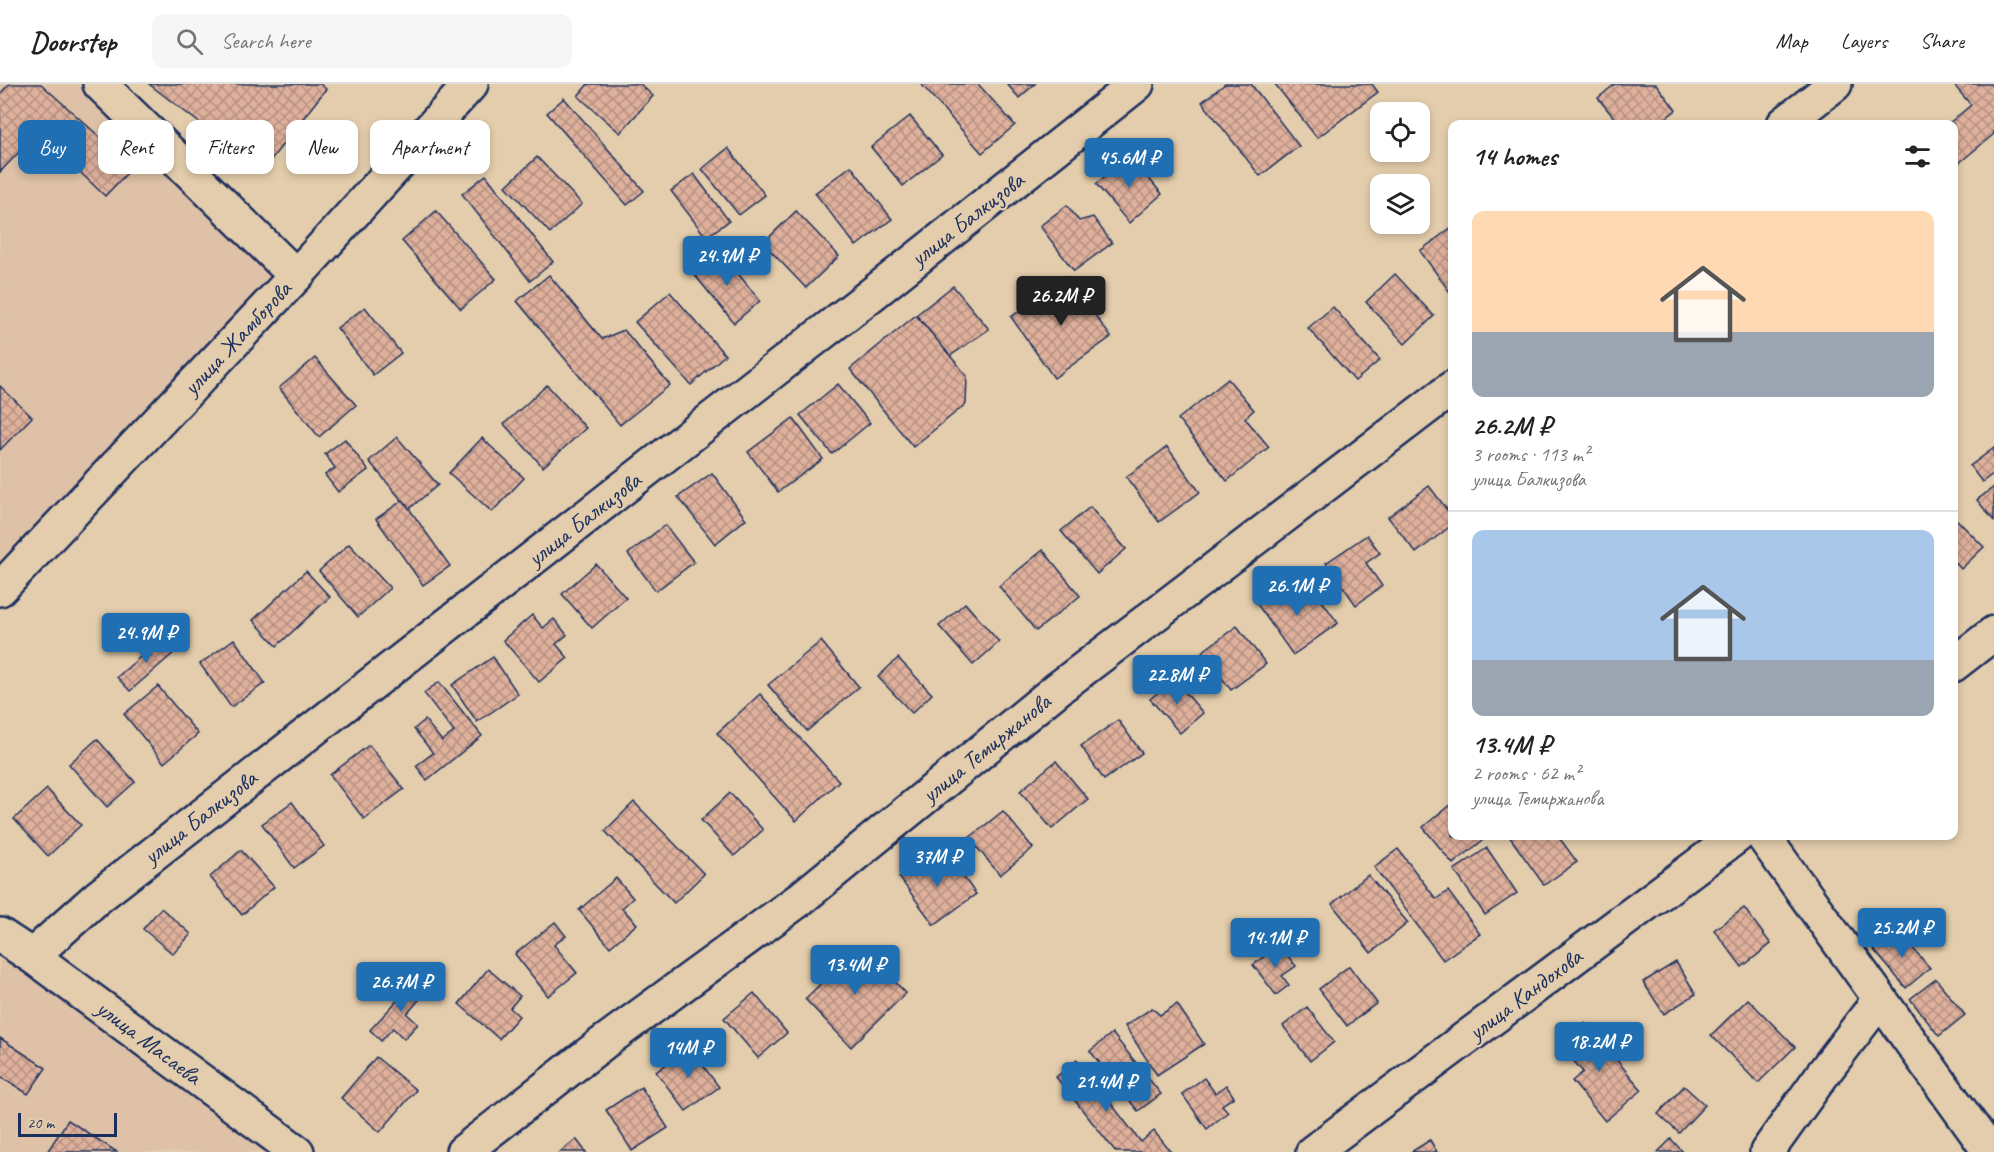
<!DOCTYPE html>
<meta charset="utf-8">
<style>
:root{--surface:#fff;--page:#f6f6f6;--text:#222;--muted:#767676;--line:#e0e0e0;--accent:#1f6fb2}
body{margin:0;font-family:Caveat,sans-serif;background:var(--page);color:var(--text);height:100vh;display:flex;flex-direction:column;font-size:22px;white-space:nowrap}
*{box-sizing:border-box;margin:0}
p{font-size:20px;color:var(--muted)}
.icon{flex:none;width:33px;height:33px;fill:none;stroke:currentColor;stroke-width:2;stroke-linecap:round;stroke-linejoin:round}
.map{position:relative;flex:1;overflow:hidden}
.drawer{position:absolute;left:1448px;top:36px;width:510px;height:720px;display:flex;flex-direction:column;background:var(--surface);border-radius:12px;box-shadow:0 3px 9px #0003}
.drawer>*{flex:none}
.hud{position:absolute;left:18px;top:36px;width:570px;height:54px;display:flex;gap:12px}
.controls{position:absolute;left:1370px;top:18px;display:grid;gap:12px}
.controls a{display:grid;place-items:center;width:60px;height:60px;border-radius:12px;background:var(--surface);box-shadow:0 3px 9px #0003;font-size:30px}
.scale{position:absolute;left:18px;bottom:15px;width:99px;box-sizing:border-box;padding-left:6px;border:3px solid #1b2f5e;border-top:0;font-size:16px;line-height:21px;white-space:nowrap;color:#1b2f5e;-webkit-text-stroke:4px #e3cdac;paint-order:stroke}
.price{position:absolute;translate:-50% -51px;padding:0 14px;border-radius:6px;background:var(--accent);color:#fff;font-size:20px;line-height:39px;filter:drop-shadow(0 2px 3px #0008)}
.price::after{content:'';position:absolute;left:50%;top:36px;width:18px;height:14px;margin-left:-9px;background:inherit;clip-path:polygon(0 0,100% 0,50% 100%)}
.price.active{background:#222;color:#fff}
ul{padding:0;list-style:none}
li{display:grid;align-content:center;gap:12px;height:318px;padding:0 24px}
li+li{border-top:2px solid var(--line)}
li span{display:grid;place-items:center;height:186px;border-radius:12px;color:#555}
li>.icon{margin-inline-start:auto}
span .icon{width:108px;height:108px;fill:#fffc;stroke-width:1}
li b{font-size:26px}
h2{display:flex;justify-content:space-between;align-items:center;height:72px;padding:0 24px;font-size:26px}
.tag{padding:0 21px;border-radius:12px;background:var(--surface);box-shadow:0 3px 9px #0003;font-size:21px;line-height:54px}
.tag.active{background:var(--accent);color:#fff}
header{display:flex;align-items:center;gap:36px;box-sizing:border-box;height:84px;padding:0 30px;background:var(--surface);border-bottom:2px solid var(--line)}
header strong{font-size:28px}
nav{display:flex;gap:33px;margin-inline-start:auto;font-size:21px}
.search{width:420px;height:54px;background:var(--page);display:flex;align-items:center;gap:15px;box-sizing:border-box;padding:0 21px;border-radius:12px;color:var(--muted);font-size:22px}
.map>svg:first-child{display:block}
.built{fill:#dec1a6}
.building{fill:url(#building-cross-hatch);stroke:#1b2f5e;stroke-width:1.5}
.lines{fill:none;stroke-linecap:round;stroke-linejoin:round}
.minor-casing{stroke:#1b2f5e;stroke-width:38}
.tertiary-casing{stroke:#1b2f5e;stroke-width:38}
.minor{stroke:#e3cdac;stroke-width:33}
.tertiary{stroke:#e3cdac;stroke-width:33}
.labels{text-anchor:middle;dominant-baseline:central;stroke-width:4.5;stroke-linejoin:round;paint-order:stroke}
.street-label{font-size:24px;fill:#1b2f5e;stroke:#e3cdac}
</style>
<header>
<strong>Doorstep</strong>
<div class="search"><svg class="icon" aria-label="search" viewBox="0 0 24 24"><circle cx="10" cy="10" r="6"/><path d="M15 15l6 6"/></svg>Search here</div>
<nav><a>Map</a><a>Layers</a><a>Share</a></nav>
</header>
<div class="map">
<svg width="1994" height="1068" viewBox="0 0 1994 1068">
<defs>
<pattern id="building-cross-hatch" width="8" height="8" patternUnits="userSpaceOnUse" patternTransform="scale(1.5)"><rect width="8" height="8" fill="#dfb09b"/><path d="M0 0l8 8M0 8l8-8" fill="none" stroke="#b49082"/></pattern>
</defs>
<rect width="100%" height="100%" fill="#e3cdac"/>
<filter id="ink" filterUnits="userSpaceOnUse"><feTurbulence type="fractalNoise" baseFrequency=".0167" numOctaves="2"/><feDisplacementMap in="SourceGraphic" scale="12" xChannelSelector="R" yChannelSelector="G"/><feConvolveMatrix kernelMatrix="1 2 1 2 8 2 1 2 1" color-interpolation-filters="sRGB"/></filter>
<g filter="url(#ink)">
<g class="built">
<polygon points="0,0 100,0 296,192 0,505"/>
<polygon points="0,851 297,1068 0,1068"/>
</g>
<g class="building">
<polygon points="9,0 41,0 133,83 105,112 38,48 0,88 0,10"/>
<polygon points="149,0 320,0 326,5 262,87"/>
<polygon points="588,0 640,0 653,12 620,49 578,12"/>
<polygon points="921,0 978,0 1015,41 982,69"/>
<polygon points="1007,0 1035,0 1019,14"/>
<polygon points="1225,0 1251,0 1299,62 1260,92 1202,18"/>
<polygon points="1275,0 1372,0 1378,8 1317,54"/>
<polygon points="1615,0 1656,0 1676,26 1658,40 1619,40 1598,14"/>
<polygon points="1953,0 1991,0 1994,4 1994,50 1953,84 1953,40 1948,40 1971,21"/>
<polygon points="564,14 644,107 627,121 547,29"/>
<polygon points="910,32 942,71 903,102 871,63"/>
<polygon points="728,64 765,111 739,131 702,85"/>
<polygon points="1129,71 1162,110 1129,139 1096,100"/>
<polygon points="537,73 582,120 550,149 506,102"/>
<polygon points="851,82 892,135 856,162 815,109"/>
<polygon points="694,90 729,137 706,153 671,107"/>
<polygon points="486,91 553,178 530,197 462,110"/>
<polygon points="1067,121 1079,137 1093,133 1112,159 1074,187 1040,142"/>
<polygon points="436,127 496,195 461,225 402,157"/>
<polygon points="796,127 839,172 806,204 763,159"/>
<polygon points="1452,143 1452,211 1420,167"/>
<polygon points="720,167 760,217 734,239 693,189"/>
<polygon points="1395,190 1434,232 1405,260 1366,218"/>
<polygon points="549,191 602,255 624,246 670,301 620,341 517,217"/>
<polygon points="1067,193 1111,253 1054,294 1011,233"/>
<polygon points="953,202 989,245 950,272 916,231"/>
<polygon points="670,208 725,271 691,301 635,238"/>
<polygon points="365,223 401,269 373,291 337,244"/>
<polygon points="1333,223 1380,276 1355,297 1308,244"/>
<polygon points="916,231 967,292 966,320 913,363 850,285"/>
<polygon points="315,274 356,321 319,353 279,304"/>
<polygon points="1228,295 1254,326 1245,334 1269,363 1227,397 1178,335"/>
<polygon points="838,300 870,339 832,370 800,331"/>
<polygon points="547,301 586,344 543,383 504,340"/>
<polygon points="0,302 32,333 0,366"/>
<polygon points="793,334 823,375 778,408 748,368"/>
<polygon points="397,353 438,401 409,425 369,377"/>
<polygon points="482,354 524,394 492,428 449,389"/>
<polygon points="345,355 368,386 338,408 325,391 335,384 325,370"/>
<polygon points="1167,363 1200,408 1159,438 1126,393"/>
<polygon points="1994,364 1994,389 1982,398 1970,382"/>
<polygon points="712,389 746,435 715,460 678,413"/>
<polygon points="1429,402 1452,432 1452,441 1416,469 1388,433"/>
<polygon points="1994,403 1994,437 1977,416"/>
<polygon points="403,416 450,482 423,501 376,435"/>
<polygon points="1090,423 1126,465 1097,490 1061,447"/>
<polygon points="1957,436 1984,463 1961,485 1953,476 1953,440"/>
<polygon points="665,441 694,478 656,507 628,470"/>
<polygon points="1367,451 1380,469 1366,479 1382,502 1356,521 1326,479"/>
<polygon points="349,460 390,504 358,533 319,487"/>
<polygon points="1043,466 1080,512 1036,547 999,502"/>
<polygon points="596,480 626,514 592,544 562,510"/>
<polygon points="306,487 330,513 277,562 253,536"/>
<polygon points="1291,496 1306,518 1317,510 1338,539 1293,571 1257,520"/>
<polygon points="965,519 999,558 973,581 939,542"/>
<polygon points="532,531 543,544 554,535 567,551 556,560 568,574 539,598 503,556"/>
<polygon points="1237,542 1266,580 1231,606 1202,568"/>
<polygon points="163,553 176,567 130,607 117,593"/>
<polygon points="234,555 265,599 231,623 200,580"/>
<polygon points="821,557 859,603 807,647 768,601"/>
<polygon points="493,573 518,610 477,638 452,601"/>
<polygon points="898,574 932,610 912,629 878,593"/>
<polygon points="1174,595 1203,629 1180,649 1150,615"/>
<polygon points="439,598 482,652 427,696 416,682 433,669 414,645 425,636 442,657 454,648 424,609"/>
<polygon points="158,602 198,650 164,679 124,630"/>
<polygon points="760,610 839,697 796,737 717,649"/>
<polygon points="1118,636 1142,669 1104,696 1081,662"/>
<polygon points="97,655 135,698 107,723 69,680"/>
<polygon points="369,661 404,705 364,735 330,691"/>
<polygon points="1056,677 1088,715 1052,745 1020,707"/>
<polygon points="47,705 81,741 48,772 14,735"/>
<polygon points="730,709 763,746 734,772 701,736"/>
<polygon points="292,718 324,762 294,784 262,740"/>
<polygon points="634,718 704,790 674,819 605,747"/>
<polygon points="1452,719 1452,752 1488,752 1453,780 1423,743"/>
<polygon points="1003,727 1033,764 1000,791 969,754"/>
<polygon points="1509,752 1558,752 1577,778 1544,801"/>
<polygon points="1487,764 1517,809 1485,831 1454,786"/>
<polygon points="1398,765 1436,815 1448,807 1480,850 1443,876 1374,783"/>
<polygon points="241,766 274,803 242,831 210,793"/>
<polygon points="929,770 944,789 955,781 976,810 934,841 899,793"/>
<polygon points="1368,791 1408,839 1371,869 1332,820"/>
<polygon points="616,794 633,814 622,824 637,840 610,863 579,826"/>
<polygon points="161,824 191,850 173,870 143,845"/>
<polygon points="1744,824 1771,860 1742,883 1714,846"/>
<polygon points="555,838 566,852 554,861 577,889 548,912 515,870"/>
<polygon points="1897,846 1930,884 1906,904 1873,865"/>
<polygon points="1279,861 1296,882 1282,892 1289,901 1276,911 1253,881"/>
<polygon points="859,862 906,909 851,963 805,915"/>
<polygon points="1676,878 1696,910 1664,930 1643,898"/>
<polygon points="1349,882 1377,919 1347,942 1319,905"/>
<polygon points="488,885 520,912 510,924 519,932 499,955 459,920"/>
<polygon points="417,895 429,904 407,930 418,940 404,955 393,944 381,957 370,946"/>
<polygon points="1936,895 1965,931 1939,952 1910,915"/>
<polygon points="754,909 787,949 758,974 724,934"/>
<polygon points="1748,915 1795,963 1758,999 1711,951"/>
<polygon points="1177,920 1204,960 1157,991 1125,942 1152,924 1160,931"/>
<polygon points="1307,923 1334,958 1310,977 1283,942"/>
<polygon points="1585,939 1642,1006 1605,1037 1572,997 1583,988 1559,960"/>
<polygon points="1112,949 1161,1010 1138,1027 1090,967"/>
<polygon points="0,954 46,984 28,1010 0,992"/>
<polygon points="689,963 719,1003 686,1027 656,988"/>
<polygon points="376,973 416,1006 380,1048 341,1014"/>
<polygon points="1077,976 1141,1058 1154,1047 1171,1068 1116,1068 1056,993"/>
<polygon points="1204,994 1215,1009 1226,1001 1234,1013 1222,1021 1228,1028 1207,1045 1182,1010"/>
<polygon points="1684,1002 1705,1021 1679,1049 1658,1030"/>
<polygon points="641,1003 668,1044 632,1067 606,1026"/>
<polygon points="68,1036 117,1068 47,1068"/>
<polygon points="576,1055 586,1068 560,1068"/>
<polygon points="1671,1055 1683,1068 1658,1068"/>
<polygon points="1430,1056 1437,1068 1411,1068"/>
</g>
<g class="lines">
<defs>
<g id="minor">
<polyline points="100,0 296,192"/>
<polyline points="1784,40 1835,0"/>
<polyline points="1953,581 1994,549"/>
<polyline points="1763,752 1990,1068"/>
<polyline points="0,851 32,872 297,1068"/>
<polyline points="32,872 98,813 876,207 1137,0"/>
<polyline points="463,1068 603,959 799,816 1060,603 1452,304"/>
<polyline points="1313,1068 1737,752"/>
<polyline points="1767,1068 1822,991 1880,915"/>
</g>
<polyline id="tertiary" points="0,505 296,192 471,0"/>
</defs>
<use href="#minor" class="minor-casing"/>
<use href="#tertiary" class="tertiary-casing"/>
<use href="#minor" class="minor"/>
<use href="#tertiary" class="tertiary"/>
</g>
</g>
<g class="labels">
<g class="street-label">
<text transform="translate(967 135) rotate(-38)">улица Балкизова</text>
<text transform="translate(237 254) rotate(-47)">улица Жамборова</text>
<text transform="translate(584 435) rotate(-38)">улица Балкизова</text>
<text transform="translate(986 664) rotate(-39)">улица Темиржанова</text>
<text transform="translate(200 733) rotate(-38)">улица Балкизова</text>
<text transform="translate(1525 910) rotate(-37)">улица Кандохова</text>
<text transform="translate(149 958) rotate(37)">улица Масаева</text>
</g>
</g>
</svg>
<div class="controls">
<a><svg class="icon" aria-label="locate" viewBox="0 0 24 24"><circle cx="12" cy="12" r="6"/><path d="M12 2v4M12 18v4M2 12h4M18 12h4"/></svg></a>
<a><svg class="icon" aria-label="layers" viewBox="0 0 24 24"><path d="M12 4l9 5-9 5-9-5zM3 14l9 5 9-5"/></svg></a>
</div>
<div class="scale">20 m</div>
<b class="price" style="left:1129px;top:105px">45.6M ₽</b>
<b class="price" style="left:727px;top:203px">24.9M ₽</b>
<b class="price active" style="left:1061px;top:243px">26.2M ₽</b>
<b class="price" style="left:1297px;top:533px">26.1M ₽</b>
<b class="price" style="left:146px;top:580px">24.9M ₽</b>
<b class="price" style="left:1177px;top:622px">22.8M ₽</b>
<b class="price" style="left:937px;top:804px">37M ₽</b>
<b class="price" style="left:1902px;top:875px">25.2M ₽</b>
<b class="price" style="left:1275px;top:885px">14.1M ₽</b>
<b class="price" style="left:855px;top:912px">13.4M ₽</b>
<b class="price" style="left:401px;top:929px">26.7M ₽</b>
<b class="price" style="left:1599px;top:989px">18.2M ₽</b>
<b class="price" style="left:688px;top:995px">14M ₽</b>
<b class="price" style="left:1106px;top:1029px">21.4M ₽</b>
<div class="hud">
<a class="tag active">Buy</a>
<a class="tag">Rent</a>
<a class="tag">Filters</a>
<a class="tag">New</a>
<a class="tag">Apartment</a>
</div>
<section class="drawer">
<h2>14 homes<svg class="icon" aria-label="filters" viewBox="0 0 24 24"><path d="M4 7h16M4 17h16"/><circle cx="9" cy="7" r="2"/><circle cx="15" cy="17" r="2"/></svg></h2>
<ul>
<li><span style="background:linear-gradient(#ffd9b3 65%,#9aa5b1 0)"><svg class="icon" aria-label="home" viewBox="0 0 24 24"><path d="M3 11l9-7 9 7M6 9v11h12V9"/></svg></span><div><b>26.2M ₽</b><p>3 rooms · 113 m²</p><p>улица Балкизова</p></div></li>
<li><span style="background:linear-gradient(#a9c7e8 70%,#9aa5b1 0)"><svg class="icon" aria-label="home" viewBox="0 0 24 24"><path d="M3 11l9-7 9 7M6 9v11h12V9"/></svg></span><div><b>13.4M ₽</b><p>2 rooms · 62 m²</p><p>улица Темиржанова</p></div></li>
</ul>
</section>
</div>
